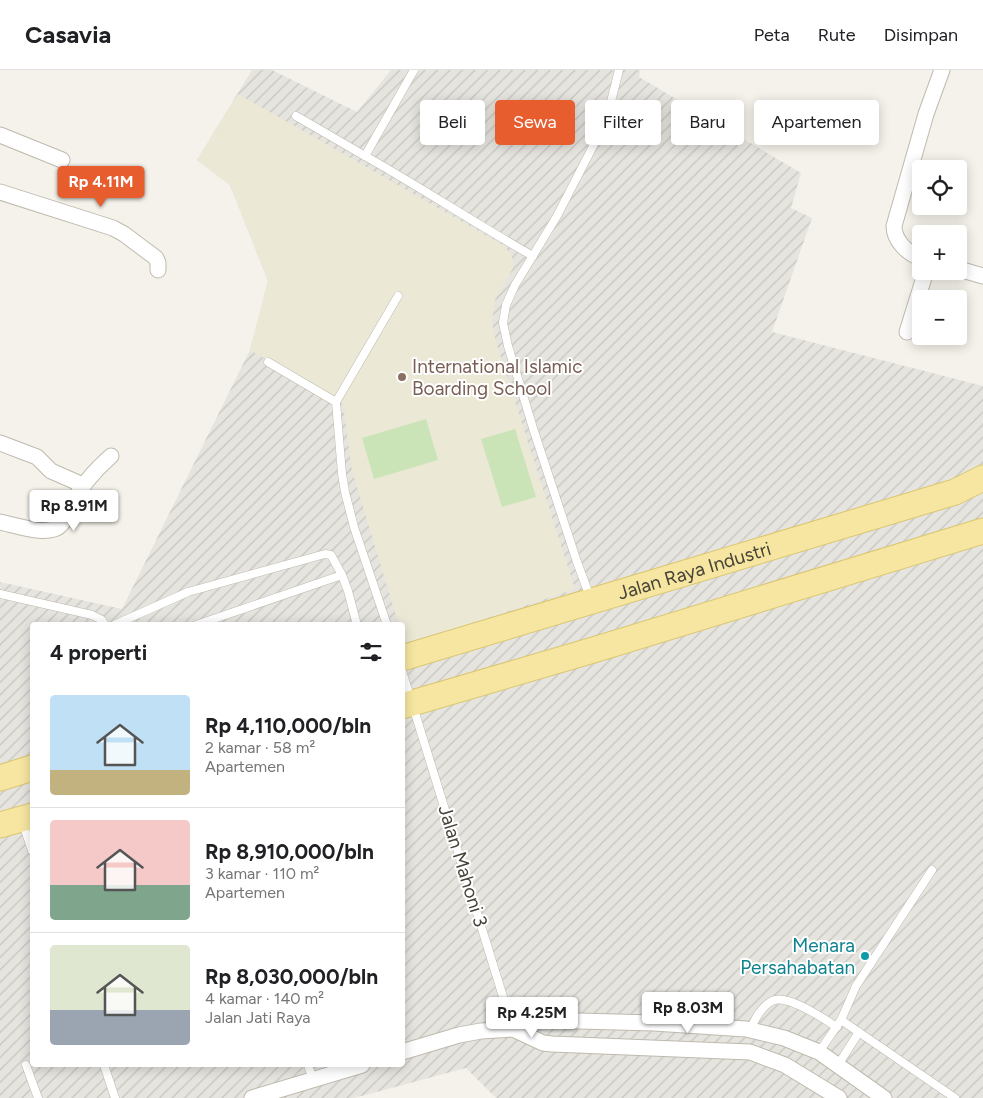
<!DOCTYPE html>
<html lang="id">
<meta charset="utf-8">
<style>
:root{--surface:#fff;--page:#f6f6f6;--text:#202124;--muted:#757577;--line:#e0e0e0;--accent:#e75d2e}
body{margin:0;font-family:Figtree,sans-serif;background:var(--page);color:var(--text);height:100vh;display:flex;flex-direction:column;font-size:19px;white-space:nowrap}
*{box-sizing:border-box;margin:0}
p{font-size:16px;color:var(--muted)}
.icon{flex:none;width:28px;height:28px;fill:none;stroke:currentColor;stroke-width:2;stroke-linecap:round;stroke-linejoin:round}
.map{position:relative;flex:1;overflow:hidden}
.panel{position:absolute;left:30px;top:552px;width:375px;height:445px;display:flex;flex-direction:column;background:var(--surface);border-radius:5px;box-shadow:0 2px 12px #0003}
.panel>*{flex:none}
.guide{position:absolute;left:420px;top:30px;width:475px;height:45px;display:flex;gap:10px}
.fabs{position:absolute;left:912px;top:90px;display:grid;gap:10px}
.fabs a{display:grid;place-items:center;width:55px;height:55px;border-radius:5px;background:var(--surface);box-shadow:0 2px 12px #0003;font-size:25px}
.price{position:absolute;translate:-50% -42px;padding:0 11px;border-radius:5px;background:#fff;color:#222;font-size:16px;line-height:32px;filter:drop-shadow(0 1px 2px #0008)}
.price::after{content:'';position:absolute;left:50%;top:30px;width:15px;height:11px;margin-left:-8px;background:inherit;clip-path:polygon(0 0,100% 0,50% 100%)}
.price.on{background:var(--accent);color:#fff}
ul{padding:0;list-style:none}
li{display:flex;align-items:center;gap:15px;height:125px;padding:0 20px}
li+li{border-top:1px solid var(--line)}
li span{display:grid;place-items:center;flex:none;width:140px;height:100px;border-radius:5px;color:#555}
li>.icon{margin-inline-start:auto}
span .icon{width:60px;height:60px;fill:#fffc;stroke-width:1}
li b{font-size:21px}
h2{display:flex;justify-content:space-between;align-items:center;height:60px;padding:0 20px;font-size:21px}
.chip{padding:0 18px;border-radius:5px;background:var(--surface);box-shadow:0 2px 12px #0003;font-size:18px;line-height:45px}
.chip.on{background:var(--accent);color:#fff}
header{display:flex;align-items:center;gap:30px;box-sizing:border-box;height:70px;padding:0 25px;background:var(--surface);border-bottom:1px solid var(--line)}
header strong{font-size:24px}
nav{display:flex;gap:28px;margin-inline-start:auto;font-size:18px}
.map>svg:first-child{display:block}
.industrial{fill:url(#industrial-furrows);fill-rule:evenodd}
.education{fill:#ebe8d6}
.garden{fill:#cbe4b7}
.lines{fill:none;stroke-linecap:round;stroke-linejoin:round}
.lane-casing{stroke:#bfbaae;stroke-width:9}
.street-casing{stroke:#bfbaae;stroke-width:17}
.primary-casing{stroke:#dac672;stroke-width:27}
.lane{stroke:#fff;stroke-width:8}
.street{stroke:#fff;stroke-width:15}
.primary{stroke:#f6e6a1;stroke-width:25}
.education-dot{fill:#8d6e63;stroke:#fff;stroke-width:2}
.culture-dot{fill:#0f9aa8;stroke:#fff;stroke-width:2}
.labels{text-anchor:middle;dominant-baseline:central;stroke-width:4;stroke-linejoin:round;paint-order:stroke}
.education-label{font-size:19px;fill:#785e54;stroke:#fff;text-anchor:start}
.street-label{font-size:19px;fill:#474339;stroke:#fff}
.culture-label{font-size:19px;fill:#0d838f;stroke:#fff;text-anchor:end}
</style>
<header>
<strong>Casavia</strong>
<nav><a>Peta</a><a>Rute</a><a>Disimpan</a></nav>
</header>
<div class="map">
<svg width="983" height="1028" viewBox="0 0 983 1028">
<defs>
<pattern id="industrial-furrows" width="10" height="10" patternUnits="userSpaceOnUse" patternTransform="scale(1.25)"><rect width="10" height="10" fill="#e6e4df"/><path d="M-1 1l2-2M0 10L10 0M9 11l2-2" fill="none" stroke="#c7c5c0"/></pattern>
</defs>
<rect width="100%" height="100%" fill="#f4f2ea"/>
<path class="industrial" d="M252,0H272L357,42L391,0H640L639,7L801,103L791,138L812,148L772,262L983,316V1028H496L466,998L354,1028H0V512L122,539L250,280L268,211L230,115L197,90ZM32,555H402V995H32Z"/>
<polygon class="education" points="238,24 503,175 512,186 513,198 495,230 492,252 496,272 575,519 406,575 403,565 402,555 399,555 352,401 343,334 250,280 268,211 230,115 197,90"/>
<g class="garden">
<polygon points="426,349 438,390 374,409 362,368"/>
<polygon points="515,359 536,427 502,437 481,369"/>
</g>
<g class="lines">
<defs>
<g id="lane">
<path d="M414,0L365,86C422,118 476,154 533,186"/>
<polyline points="296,46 365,86"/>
<polyline points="268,292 336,332"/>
<polyline points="0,524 92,545 102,550 105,555"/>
<polyline points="590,527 577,492 533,358 508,276 503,253 506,235 515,215 557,146 606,51 619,0"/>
<polyline points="114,555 188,522 325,484 331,485 342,505"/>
<polyline points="196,555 342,505 348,521 357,555"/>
<polyline points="387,555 354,457 345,422 342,404 336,332 398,226"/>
<polyline points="402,601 513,959"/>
<polyline points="23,753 32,781"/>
<polyline points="841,950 955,1028"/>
<path d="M750,960C755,949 761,937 772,931C787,923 824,949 837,957"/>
<polyline points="819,982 841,950 856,916 932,800"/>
<polyline points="26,995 38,1028"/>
<polyline points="104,995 115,1028"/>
<polyline points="308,995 313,1010"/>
<polyline points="838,995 859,962"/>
</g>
<g id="street">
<polyline points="0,65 62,90"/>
<polyline points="0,122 113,158 124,164 156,188 158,193 158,200"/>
<path d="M921,188C908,184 894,171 894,156L926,44L942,0"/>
<polyline points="959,199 983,206"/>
<polyline points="907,262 926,201"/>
<polyline points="0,373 37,387 51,401 83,415"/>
<path d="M0,452C16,455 38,464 54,459C64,456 66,445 70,437C80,417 94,401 111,386"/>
<polyline points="513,959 543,973 552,974 750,982 785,995 839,1028"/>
<polyline points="402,982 459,965 481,961 513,959 541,950 654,953 746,959 784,968 819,982 884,1028"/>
<polyline points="252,1028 362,995"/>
</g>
<g id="primary">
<path id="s1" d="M402,588L955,422L983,408"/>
<polyline points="402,636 590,581 983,461"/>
<polyline points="0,708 32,698"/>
<polyline points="0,755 32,746"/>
</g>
</defs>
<use href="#lane" class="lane-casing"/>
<use href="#street" class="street-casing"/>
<use href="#primary" class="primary-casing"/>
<use href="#lane" class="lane"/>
<use href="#street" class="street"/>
<use href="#primary" class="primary"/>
</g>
<circle class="education-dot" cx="402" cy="307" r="5"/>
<circle class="culture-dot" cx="865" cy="886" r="5"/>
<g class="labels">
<g class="education-label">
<text x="412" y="296">International Islamic<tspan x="412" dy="22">Boarding School</tspan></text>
</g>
<g class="street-label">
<text stroke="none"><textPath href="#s1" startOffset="305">Jalan Raya Industri</textPath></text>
<text transform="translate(463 796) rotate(73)">Jalan Mahoni 3</text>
</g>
<g class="culture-label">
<text x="855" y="875">Menara<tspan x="855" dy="22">Persahabatan</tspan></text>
</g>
</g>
</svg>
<div class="fabs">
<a><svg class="icon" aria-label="locate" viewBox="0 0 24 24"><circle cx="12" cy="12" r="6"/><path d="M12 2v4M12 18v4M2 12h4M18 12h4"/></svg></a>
<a>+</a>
<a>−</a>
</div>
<b class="price on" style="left:101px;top:138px">Rp 4.11M</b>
<b class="price" style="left:74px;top:462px">Rp 8.91M</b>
<b class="price" style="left:688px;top:964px">Rp 8.03M</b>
<b class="price" style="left:532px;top:969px">Rp 4.25M</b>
<div class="guide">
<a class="chip">Beli</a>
<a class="chip on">Sewa</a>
<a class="chip">Filter</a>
<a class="chip">Baru</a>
<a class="chip">Apartemen</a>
</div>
<section class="panel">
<h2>4 properti<svg class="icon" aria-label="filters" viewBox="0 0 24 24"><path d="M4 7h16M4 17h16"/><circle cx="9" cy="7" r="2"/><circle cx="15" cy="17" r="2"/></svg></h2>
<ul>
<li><span style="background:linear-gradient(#bfe0f5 75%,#c2b280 0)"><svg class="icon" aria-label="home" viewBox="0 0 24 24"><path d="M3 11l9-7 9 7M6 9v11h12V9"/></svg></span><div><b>Rp 4,110,000/bln</b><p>2 kamar · 58 m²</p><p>Apartemen</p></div></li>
<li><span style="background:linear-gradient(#f6c9c9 65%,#7fa58c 0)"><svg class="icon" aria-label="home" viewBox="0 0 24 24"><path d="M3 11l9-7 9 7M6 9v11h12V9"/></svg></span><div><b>Rp 8,910,000/bln</b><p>3 kamar · 110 m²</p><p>Apartemen</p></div></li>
<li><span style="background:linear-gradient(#dfe7d0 65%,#9aa5b1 0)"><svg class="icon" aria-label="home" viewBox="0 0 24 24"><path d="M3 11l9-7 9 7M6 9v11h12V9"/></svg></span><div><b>Rp 8,030,000/bln</b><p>4 kamar · 140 m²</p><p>Jalan Jati Raya</p></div></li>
</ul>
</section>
</div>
